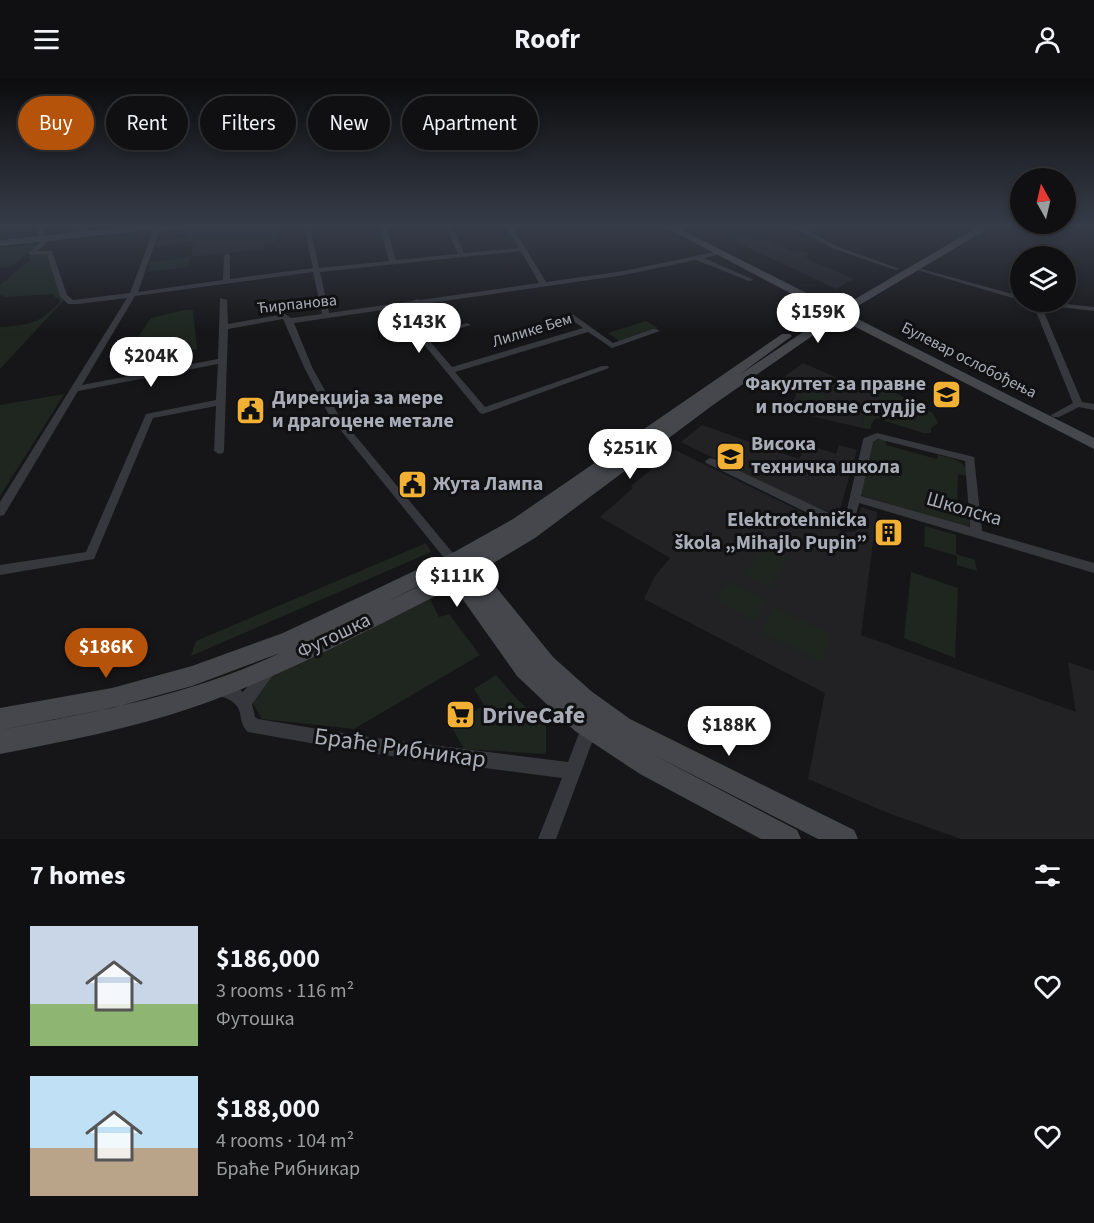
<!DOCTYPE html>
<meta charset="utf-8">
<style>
:root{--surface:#101012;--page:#1e1e20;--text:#f1f3f6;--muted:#9c9d9f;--line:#303032;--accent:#b45309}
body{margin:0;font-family:"Source Sans 3",sans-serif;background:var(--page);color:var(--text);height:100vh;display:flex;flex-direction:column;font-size:22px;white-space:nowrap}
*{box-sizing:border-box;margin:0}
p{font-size:20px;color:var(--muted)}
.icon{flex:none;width:33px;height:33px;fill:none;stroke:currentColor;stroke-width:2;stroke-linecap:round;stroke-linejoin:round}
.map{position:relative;height:761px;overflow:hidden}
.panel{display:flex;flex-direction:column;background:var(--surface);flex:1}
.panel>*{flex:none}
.banner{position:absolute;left:18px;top:18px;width:600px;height:54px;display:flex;gap:12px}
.needle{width:39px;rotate:352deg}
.controls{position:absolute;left:1010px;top:90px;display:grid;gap:12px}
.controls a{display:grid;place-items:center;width:66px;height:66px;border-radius:50%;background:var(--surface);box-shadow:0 3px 9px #0003,0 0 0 2px var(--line);font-size:30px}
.price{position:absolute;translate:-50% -51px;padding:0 14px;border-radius:21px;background:#fff;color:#222;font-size:20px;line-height:39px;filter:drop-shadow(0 2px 3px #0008)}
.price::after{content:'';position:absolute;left:50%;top:36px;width:18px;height:14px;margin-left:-9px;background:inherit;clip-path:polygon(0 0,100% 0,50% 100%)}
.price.active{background:var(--accent);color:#fff}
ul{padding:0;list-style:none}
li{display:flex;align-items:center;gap:18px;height:150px;padding:0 30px}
li span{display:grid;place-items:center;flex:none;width:168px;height:120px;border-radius:0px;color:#555}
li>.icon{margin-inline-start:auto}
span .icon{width:72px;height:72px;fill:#fffc;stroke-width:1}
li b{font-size:26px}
h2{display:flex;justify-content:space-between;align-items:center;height:72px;padding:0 30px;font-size:26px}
.pill{padding:0 21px;border-radius:27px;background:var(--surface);box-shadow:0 3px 9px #0003,0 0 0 2px var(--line);font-size:21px;line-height:54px}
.pill.active{background:var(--accent);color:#fff}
header{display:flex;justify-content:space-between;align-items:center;height:78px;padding:0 30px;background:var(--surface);font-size:27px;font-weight:700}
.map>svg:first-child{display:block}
.built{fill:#222225}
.green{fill:#1e261f}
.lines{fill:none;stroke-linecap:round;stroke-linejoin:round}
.street{fill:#37383d;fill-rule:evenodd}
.secondary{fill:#45474d;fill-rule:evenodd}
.labels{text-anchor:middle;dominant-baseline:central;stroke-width:6;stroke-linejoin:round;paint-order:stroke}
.far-street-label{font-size:16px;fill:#a8adb8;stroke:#111113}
.poi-label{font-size:20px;font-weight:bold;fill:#a8adb8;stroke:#111113;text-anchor:start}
.street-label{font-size:20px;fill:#a8adb8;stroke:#111113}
.near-poi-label{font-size:24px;font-weight:bold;fill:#a8adb8;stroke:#111113;text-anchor:start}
.near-street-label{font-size:24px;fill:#a8adb8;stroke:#111113}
</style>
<header><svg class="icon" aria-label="menu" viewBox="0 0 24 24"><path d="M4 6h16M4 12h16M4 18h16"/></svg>Roofr<svg class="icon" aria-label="person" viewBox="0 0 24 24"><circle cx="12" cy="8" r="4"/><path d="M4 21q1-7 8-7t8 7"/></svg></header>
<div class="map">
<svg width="1094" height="761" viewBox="0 0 1094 761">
<rect width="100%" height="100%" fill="#161618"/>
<g class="built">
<polygon points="218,148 278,148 276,164 264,165 263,171 191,179 193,163 155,168 157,163 186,160 188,151"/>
<polygon points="747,156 760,162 765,161 795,174 800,172 810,176 804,178 810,181 809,182 854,201 836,211 730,161"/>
<polygon points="803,285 883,320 864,335 862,350 790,333 798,311 803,313 804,308 784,299"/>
<polygon points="702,347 799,381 806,366 836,376 839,367 857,372 838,438 780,413 681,364"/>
<polygon points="675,372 843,454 856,453 861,429 877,434 861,557 1076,634 1068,584 1094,593 1094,761 961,761 888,735 808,701 825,615 644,521 655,498 670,480 600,439 633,410 631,408"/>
</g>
<g class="green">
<polygon points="0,148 29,148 32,158 0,160"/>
<polygon points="39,166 10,189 0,190 0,169"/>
<path d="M47,175L64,222L0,291V249C30,247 39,246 60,224L59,220L54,219L55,216L6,219L0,217V207L30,182L28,179L34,176Z"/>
<polygon points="190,179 188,189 147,194 150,184"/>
<polygon points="184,232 193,232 197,271 131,284 135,276 130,271 151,240"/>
<polygon points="646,243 658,250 619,263 608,255"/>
<polygon points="883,311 894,314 933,335 938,345 931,350 931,355 923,355 876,340 871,346 871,351 862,350 864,335 882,320 874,316"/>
<polygon points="803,312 823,317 819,337 798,332"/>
<polygon points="64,316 63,318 0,418 0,327"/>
<path d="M877,362H886V367L937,381L938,377C952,380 966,382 968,398L958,396L957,430L969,433V447L965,449L863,418L861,416L872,365Z"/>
<polygon points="925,448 956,457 956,476 975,482 977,493 957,487 957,478 924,468"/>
<polygon points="426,465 431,474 191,578 196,563"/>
<polygon points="764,468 788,480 770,509 745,496"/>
<polygon points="911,494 958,510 955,580 904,560"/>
<polygon points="729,502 767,523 755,543 715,520"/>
<polygon points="428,517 439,539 449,536 480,577 354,651 262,641 252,624 260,606 279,589"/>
<polygon points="773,529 832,556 822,584 762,555"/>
<polygon points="496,597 516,620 546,648 546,676 464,671 451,648 484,627 474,611"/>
</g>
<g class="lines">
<g class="street">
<path d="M37,148H43L46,165L38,173H52L67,217L73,222L130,215L155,148H161L138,214L223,202L224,177L227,175L230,177V201L313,190L304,148H310L319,190L389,183L380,148H386L396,182L458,176L446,148H452L464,175L519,170L506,148H512L546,204L624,193L719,173L721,174V176L704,180L754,202L749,203L696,182L624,197L423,226L444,251L467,245L471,247L427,260L452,289L583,250L568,239V235H571L613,265L653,251H656L660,253L612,270L588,254L455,294L485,329L602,288H608L609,290L483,336L480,335L418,259L437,253L416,227L294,245L312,289L339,338L457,480L459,483L457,486L453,488L449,486L330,339L304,289L283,241L228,251L224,373L223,375L219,376L214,373L216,328L153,340L94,481L0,497V487L86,474L146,336L216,322L218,286L78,313L4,437L0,438V424L127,220L78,226H68L60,218L47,176L31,177L28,175L40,165ZM521,173L539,205L420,222L417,221L413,223L329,235L320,194ZM313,194L322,236L291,240L285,236L228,246L227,222L220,220L218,281L82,307L135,218Z"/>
<polygon points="84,148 91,148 81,158 77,158 77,156"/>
<polygon points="792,148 800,148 836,168 900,191 895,192 832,170"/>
<polygon points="914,189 1020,218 1020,222 914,191"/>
<polygon points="1030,224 1048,224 1094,229 1094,233 1041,227 1082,324 1094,326 1094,332 1079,329 1059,339 1053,339 1051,337 1073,325 1033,226"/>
<path d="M877,355L974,379L982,453L1094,485V495L859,425L854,445L844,450L836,449L706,385L705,383L710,380L714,381L842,441L845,440L863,362L864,360ZM878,361L965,383L970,449L861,418L873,364Z"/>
<path d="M268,587L273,589L275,594L252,626L255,639L258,641L361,658L568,684L583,645L589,643L595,645L597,651L556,761H538L562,700L361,674L248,654C238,644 243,635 236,627C230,620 222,619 214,616L211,611L214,606C225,602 234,607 243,614L263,589Z"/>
</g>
<g class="secondary">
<polygon points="136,148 192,148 154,155 150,152 0,168 0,162"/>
<path d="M663,148H674L838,231L978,149H984V153L846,235L1094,360V371L838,240L713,327L535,460L482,492L553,579L591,613L630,641L854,752L858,761H818L650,675L797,752L801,761H761L640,696L575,653L517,598L454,509C369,551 284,598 194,629C131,651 65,663 0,676V652C95,634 192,617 280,575L192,608L112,630L0,652V630L112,610L192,588L283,555L366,516L456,473L513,441L782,256H790L792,258L739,297L830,236ZM447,494V495L386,524Z"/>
</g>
</g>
<linearGradient id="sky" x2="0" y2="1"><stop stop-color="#0c0c0d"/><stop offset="0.58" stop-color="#363c48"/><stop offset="1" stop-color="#363c48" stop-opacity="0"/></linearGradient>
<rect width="1094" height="255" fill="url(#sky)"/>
<defs>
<symbol id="university-square" viewBox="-11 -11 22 22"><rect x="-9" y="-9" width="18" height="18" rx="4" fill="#f2b134" stroke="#111113"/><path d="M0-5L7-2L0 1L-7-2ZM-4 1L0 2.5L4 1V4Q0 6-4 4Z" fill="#111"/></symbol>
<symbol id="civic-square" viewBox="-11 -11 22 22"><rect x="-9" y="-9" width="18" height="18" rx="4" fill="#f2b134" stroke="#111113"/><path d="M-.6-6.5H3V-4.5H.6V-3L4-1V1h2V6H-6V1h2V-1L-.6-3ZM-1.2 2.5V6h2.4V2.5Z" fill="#111"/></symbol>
<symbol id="building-square" viewBox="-11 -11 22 22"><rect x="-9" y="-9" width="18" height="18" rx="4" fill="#f2b134" stroke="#111113"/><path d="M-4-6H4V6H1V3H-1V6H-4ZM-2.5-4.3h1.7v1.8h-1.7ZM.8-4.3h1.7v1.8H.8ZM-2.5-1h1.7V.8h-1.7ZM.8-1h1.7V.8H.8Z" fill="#111"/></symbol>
<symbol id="supermarket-square" viewBox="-11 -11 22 22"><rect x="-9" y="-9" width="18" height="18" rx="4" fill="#f2b134" stroke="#111113"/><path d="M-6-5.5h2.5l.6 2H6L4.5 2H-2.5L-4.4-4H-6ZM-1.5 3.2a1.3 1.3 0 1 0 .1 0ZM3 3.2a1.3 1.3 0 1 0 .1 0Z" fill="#111"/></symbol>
</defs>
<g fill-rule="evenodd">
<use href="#university-square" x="930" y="300" width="33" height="33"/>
<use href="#civic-square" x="234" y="316" width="33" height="33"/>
<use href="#university-square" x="714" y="362" width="33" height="33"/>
<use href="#civic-square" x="396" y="390" width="33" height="33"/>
<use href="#building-square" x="872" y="438" width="33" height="33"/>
<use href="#supermarket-square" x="444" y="620" width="33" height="33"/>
</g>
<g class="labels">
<g class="far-street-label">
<text transform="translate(297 226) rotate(-6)">Ћирпанова</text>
<text transform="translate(532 252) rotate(-17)">Лилике Бем</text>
<text transform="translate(969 282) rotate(27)">Булевар ослобођења</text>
</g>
<g class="poi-label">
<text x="926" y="306" text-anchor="end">Факултет за правне<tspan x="926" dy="23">и пословне студјје</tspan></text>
<text x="272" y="320">Дирекција за мере<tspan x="272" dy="23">и драгоцене метале</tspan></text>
<text x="751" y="366">Висока<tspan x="751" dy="23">техничка школа</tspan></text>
<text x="433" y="406">Жута Лампа</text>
<text x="867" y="442" text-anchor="end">Elektrotehnička<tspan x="867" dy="23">škola „Mihajlo Pupin”</tspan></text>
</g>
<g class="street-label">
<text transform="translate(964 431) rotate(16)">Школска</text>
<text transform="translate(334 558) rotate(-26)">Футошка</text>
</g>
<g class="near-poi-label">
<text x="482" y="637">DriveCafe</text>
</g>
<g class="near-street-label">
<text transform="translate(400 670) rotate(8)">Браће Рибникар</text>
</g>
</g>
</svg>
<div class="controls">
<a><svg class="needle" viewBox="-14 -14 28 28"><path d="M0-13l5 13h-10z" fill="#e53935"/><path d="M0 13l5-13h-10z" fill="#9c9d9f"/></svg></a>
<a><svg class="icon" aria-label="layers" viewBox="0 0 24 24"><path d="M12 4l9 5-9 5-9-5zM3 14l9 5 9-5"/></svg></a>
</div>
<b class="price" style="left:818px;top:266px">$159K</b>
<b class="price" style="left:419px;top:276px">$143K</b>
<b class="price" style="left:151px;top:310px">$204K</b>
<b class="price" style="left:630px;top:402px">$251K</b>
<b class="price" style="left:457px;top:530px">$111K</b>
<b class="price active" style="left:106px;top:601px">$186K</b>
<b class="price" style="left:729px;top:679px">$188K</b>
<div class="banner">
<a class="pill active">Buy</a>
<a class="pill">Rent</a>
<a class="pill">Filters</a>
<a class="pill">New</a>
<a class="pill">Apartment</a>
</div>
</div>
<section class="panel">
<h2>7 homes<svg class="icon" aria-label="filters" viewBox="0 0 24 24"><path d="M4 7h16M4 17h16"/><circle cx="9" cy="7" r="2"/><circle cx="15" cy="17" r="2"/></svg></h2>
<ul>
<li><span style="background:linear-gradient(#c9d6e8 65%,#8fb573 0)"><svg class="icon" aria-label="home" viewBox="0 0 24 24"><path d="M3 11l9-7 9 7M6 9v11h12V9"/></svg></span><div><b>$186,000</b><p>3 rooms · 116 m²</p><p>Футошка</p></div><svg class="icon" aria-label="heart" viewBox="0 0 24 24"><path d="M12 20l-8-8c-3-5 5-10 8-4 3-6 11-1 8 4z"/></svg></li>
<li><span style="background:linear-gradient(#bfe0f5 60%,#b9a48a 0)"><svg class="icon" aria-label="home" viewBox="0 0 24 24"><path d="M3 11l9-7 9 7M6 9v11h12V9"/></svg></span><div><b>$188,000</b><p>4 rooms · 104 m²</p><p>Браће Рибникар</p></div><svg class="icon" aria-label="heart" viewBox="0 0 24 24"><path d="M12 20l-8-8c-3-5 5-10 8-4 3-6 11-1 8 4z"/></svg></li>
</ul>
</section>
